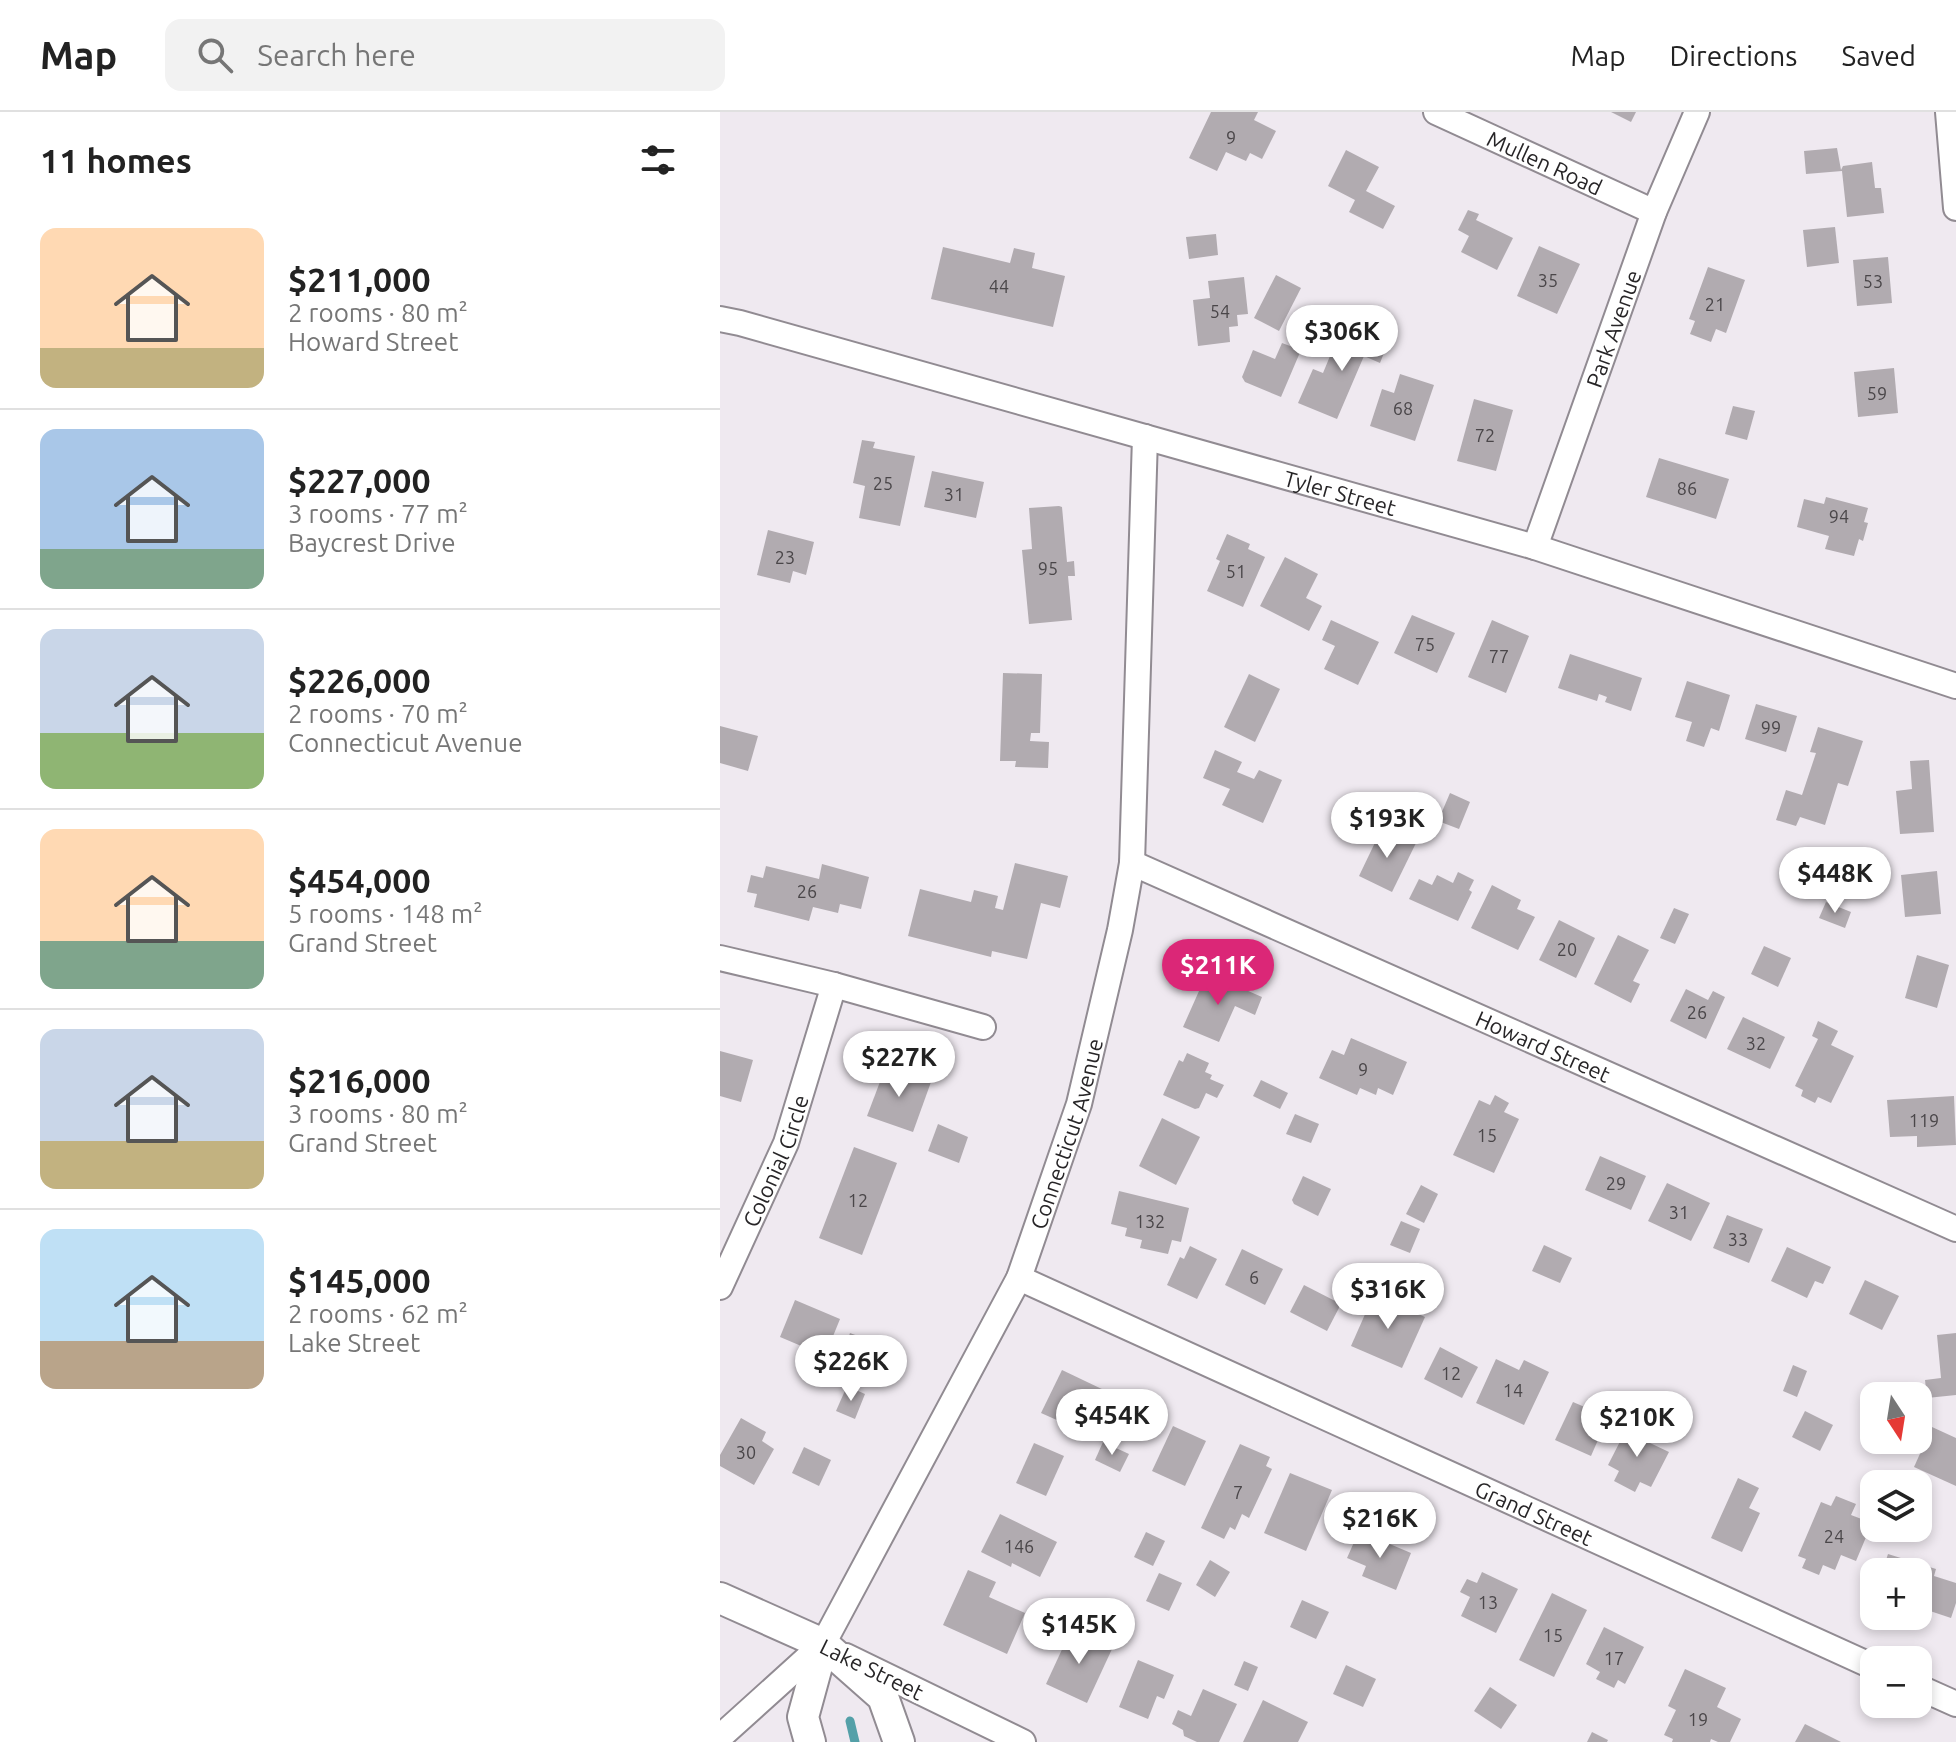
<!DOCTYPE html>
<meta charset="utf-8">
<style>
:root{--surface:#fff;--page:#f2f2f2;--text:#222;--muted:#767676;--line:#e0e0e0;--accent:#db2777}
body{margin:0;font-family:Ubuntu,sans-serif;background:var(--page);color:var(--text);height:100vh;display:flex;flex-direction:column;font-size:30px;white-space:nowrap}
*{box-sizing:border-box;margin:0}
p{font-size:26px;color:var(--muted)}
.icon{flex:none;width:44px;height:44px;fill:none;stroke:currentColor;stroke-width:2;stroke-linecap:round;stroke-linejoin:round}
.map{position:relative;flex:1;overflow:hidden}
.sheet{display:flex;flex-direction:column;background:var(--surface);width:720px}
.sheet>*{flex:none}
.needle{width:52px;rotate:168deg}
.fabs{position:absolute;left:1140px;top:1270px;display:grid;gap:16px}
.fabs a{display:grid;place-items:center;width:72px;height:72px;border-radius:16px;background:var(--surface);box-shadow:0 4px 12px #0003;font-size:40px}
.price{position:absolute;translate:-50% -68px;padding:0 18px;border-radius:28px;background:#fff;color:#222;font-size:26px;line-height:52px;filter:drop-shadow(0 2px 4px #0008)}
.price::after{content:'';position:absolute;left:50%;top:48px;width:24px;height:18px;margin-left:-12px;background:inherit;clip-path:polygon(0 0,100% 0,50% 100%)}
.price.active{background:var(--accent);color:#fff}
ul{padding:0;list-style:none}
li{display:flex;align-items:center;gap:24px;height:200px;padding:0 40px}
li+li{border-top:2px solid var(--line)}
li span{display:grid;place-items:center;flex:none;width:224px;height:160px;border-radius:16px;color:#555}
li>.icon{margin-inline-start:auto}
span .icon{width:96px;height:96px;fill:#fffc;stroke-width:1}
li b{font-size:34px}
h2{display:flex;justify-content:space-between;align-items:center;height:96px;padding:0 40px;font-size:34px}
header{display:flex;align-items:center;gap:48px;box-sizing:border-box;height:112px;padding:0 40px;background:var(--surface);border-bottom:2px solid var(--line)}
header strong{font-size:38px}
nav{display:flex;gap:44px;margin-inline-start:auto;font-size:28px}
.search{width:560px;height:72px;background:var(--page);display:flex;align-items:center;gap:20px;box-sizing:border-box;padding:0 28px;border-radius:16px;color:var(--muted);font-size:30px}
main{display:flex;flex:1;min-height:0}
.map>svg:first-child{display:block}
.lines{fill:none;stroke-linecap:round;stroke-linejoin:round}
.stream{stroke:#54a0a8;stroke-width:9}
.building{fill:#b1abb0}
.minor-casing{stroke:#918b92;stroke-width:28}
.tertiary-casing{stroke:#918b92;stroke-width:34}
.minor{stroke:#fff;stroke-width:24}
.tertiary{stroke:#fff;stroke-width:30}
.labels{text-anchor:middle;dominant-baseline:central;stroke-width:6;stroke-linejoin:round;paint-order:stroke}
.number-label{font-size:18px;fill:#4a4649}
.street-label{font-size:22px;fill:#272527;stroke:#fff}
</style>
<header>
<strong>Map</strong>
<div class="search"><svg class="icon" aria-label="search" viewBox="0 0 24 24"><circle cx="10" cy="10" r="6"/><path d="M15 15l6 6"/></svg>Search here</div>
<nav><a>Map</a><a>Directions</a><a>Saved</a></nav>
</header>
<main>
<section class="sheet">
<h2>11 homes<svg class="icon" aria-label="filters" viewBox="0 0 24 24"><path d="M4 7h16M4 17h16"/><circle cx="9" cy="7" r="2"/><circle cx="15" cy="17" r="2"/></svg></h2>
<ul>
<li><span style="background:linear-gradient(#ffd9b3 75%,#c2b280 0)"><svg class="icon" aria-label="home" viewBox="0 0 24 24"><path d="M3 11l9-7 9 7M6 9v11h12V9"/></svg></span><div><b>$211,000</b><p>2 rooms · 80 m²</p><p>Howard Street</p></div></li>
<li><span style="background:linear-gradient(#a9c7e8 75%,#7fa58c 0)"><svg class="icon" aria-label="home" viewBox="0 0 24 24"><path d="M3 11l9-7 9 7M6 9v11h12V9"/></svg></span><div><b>$227,000</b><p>3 rooms · 77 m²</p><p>Baycrest Drive</p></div></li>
<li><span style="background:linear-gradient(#c9d6e8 65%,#8fb573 0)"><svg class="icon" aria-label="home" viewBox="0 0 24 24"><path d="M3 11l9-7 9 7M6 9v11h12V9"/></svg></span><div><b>$226,000</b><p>2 rooms · 70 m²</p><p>Connecticut Avenue</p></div></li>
<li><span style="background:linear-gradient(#ffd9b3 70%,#7fa58c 0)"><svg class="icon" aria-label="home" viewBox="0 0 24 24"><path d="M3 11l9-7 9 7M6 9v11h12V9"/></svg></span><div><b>$454,000</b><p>5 rooms · 148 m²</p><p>Grand Street</p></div></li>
<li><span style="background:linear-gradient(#c9d6e8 70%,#c2b280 0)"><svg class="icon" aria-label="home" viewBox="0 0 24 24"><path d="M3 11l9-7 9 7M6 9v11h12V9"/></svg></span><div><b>$216,000</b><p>3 rooms · 80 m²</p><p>Grand Street</p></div></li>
<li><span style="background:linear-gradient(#bfe0f5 70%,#b9a48a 0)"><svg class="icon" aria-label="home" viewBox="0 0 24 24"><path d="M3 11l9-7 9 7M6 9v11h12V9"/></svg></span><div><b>$145,000</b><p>2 rooms · 62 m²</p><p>Lake Street</p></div></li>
</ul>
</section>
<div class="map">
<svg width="1236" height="1630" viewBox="0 0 1236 1630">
<rect width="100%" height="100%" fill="#efe9f0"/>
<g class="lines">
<polyline class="stream" points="130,1609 135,1630"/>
</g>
<g class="building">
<polygon points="491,0 538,0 534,8 556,19 542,47 530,41 526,49 506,40 497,59 469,46"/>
<polygon points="891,0 916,0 911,10"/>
<polygon points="1117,36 1121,58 1123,54 1152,50 1155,76 1161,76 1164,101 1127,105 1122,59 1086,62 1084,39"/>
<polygon points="626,38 659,55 646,79 675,94 663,117 629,100 635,88 608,74"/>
<polygon points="748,98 759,102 756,108 793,126 777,158 741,140 749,124 738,118"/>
<polygon points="1115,115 1119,151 1087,155 1083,118"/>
<polygon points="496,122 498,143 469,147 466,125"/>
<polygon points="819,134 860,152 837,202 797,184"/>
<polygon points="223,135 290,151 294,136 315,141 312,156 345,164 333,215 211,187"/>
<polygon points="1168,145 1172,191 1137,194 1133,148"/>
<polygon points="988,155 1025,168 1006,221 996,217 991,230 970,222 975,209 969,207"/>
<polygon points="556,163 581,176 559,219 534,206"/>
<polygon points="524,165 528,202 517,203 518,214 509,215 510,230 478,234 473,188 490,186 488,169"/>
<polygon points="646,213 671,223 660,251 644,244 617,307 578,291 593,257 603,261 615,232 634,240"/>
<polygon points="562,231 581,238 561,285 525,270 522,265 533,238 555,247"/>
<polygon points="1174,256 1178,301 1138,305 1134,260"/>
<polygon points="680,262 714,273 695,329 650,314 662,277 674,281"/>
<polygon points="754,287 793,298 776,359 737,349"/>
<polygon points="1013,294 1035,299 1027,328 1005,322"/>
<polygon points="142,328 155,330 153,336 195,344 180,414 139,406 145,374 133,371"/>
<polygon points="939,346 1009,367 996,407 926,385"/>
<polygon points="212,359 264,370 256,406 204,395"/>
<polygon points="1106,385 1148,396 1144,410 1148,411 1143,429 1139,427 1134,444 1105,437 1109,424 1077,415 1084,387 1104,392"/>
<polygon points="339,394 342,395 347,450 354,449 355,464 348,464 352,508 309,512 302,438 312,437 309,396"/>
<polygon points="48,418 94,430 86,463 73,459 70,471 37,463"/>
<polygon points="507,422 530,432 528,437 545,445 523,495 487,479 500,449 496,447"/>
<polygon points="565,445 598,462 586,486 602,494 589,519 540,494"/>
<polygon points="692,503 735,521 717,561 674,541"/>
<polygon points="611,508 659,530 638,573 604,557 615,534 602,528"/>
<polygon points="772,508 809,524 786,581 748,565"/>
<polygon points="850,542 922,566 911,599 885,590 887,585 879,582 877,589 838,576"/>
<polygon points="283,561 322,562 320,621 311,621 310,629 329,630 328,656 295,655 296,649 280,649"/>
<polygon points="529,562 560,577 535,630 504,615"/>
<polygon points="967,569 1010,583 999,619 991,616 984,635 966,629 972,610 955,605"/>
<polygon points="1036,592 1077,604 1066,640 1025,627"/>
<polygon points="0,614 38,624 28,659 0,651"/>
<polygon points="1098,615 1143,629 1128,674 1118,671 1105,713 1080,705 1076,714 1056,708 1066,678 1082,683 1096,641 1090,640"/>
<polygon points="495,638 522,650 517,660 534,667 539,658 562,668 543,711 502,693 510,677 483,666"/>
<polygon points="1209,648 1214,720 1180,722 1176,679 1192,677 1190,649"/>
<polygon points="730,681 750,690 739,717 718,709"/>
<polygon points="662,716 696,731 672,780 639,764"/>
<polygon points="295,751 348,764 340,796 321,791 307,847 272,839 271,845 188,824 200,777 251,790 254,778 278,784 275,796 283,798"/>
<polygon points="102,752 149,765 141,797 120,792 118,801 93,795 89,809 34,795 37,782 27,780 31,763 43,766 46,754 99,767"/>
<polygon points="1217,759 1221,802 1185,805 1181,763"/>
<polygon points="738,760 754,768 749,778 752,780 738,809 689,787 699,767 712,773 717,763 733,771"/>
<polygon points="772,773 801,788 797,797 815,805 798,838 751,816"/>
<polygon points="1106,790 1131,800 1125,816 1099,806"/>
<polygon points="954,796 969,802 955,832 940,826"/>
<polygon points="839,808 875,826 856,866 819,848"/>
<polygon points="898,823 929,838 913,869 920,872 911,891 874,872"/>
<polygon points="1044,834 1071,846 1058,875 1031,862"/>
<polygon points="1197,843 1229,853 1217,896 1185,886"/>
<polygon points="487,861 542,885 535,903 515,894 499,930 463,915"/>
<polygon points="966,877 988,888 993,879 1005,885 986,927 950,909"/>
<polygon points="1023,905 1065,925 1050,957 1007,937"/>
<polygon points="1098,909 1118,919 1111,933 1134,944 1111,991 1098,985 1095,991 1081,984 1083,978 1075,974 1098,927 1092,924"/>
<polygon points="631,926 687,950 673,983 658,976 656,983 640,976 637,983 599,966 612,938 624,943"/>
<polygon points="0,939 33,948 21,990 0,984"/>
<polygon points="467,941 489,951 485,960 492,963 490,967 504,973 497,986 486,981 479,996 475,997 443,983 459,948 463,950"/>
<polygon points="166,954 211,970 193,1020 147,1004"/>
<polygon points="541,968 568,981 560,997 533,984"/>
<polygon points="775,983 789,991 784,1000 799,1007 774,1061 733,1043 759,988 770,993"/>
<polygon points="1234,984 1236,1033 1197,1035 1197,1024 1170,1025 1167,988"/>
<polygon points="575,1002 599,1012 591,1031 566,1022"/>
<polygon points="442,1006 480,1025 456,1073 419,1054"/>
<polygon points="218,1012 248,1025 239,1051 208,1039"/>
<polygon points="134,1035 177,1051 142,1143 99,1126"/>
<polygon points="880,1044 926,1064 911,1098 865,1078"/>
<polygon points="583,1064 611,1077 598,1104 574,1092 572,1088"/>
<polygon points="947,1071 990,1091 971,1129 928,1109"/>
<polygon points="701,1073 718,1082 704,1111 686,1102"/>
<polygon points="399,1079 469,1096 461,1130 452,1128 448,1142 420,1136 422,1128 405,1124 407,1116 391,1112"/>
<polygon points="1007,1103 1043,1117 1029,1151 993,1136"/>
<polygon points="681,1109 700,1117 690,1141 670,1133"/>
<polygon points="824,1133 852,1146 840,1171 812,1159"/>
<polygon points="470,1134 497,1147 477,1187 447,1173 460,1145 464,1147"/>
<polygon points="1067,1135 1111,1155 1103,1172 1095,1169 1087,1186 1051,1169"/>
<polygon points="522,1137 563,1157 545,1193 505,1173"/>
<polygon points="1145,1168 1179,1184 1162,1218 1129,1202"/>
<polygon points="584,1173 621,1192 607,1219 570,1200"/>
<polygon points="654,1182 705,1205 682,1256 631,1234"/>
<polygon points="75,1188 120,1207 105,1244 60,1225"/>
<polygon points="130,1221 164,1234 153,1262 120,1250"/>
<polygon points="1236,1221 1236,1283 1207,1286 1205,1268 1221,1266 1217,1223"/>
<polygon points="720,1235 758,1255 742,1286 704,1267"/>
<polygon points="776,1247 799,1258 804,1248 829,1260 804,1313 756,1291"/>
<polygon points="1073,1253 1087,1259 1077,1285 1063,1279"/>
<polygon points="342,1258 386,1279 366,1321 321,1301"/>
<polygon points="127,1274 145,1282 135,1307 116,1299"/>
<polygon points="853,1290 888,1305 871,1344 835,1328"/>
<polygon points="1085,1299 1113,1313 1100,1339 1072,1325"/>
<polygon points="21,1306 46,1320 42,1329 54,1337 34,1373 0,1354 0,1343"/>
<polygon points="910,1310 934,1323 930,1331 949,1340 931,1375 920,1370 915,1380 894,1369 899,1359 888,1353"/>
<polygon points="453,1314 486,1329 465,1374 432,1359"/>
<polygon points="1212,1315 1236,1326 1236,1374 1194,1355"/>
<polygon points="383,1330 409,1342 400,1360 375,1348"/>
<polygon points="314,1331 344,1344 326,1384 296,1371"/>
<polygon points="520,1332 550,1345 546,1354 552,1357 529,1406 522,1402 515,1418 510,1415 504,1427 481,1416"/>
<polygon points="84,1335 111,1348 99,1374 72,1361"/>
<polygon points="570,1361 612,1378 586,1439 544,1421"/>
<polygon points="1018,1366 1039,1376 1029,1396 1040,1401 1022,1440 991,1426"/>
<polygon points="1116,1384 1136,1392 1131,1403 1152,1411 1136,1449 1121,1443 1115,1458 1103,1453 1099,1463 1082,1456 1086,1447 1078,1444 1101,1390 1111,1394"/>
<polygon points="280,1402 337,1430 320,1465 292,1451 291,1455 261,1440"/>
<polygon points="639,1419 691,1441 676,1478 642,1464 646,1454 627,1446"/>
<polygon points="426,1420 445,1429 433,1454 414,1445"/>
<polygon points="1168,1442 1216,1457 1214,1464 1236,1471 1236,1491 1231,1506 1198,1495 1198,1460 1162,1460"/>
<polygon points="490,1448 510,1460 495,1485 476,1473"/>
<polygon points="248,1458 276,1470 269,1485 305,1501 287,1542 223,1513"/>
<polygon points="762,1460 798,1477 776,1521 741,1504 750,1485 740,1480 747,1467 757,1471"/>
<polygon points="439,1461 462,1471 449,1499 426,1489"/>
<polygon points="832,1481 867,1498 834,1565 799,1548"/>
<polygon points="582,1488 609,1500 596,1527 570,1515"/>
<polygon points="884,1515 924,1535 905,1572 898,1568 894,1576 876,1567 880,1560 866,1552"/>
<polygon points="351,1518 392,1537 367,1591 326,1572"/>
<polygon points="418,1548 454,1563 444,1587 437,1584 428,1607 399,1595"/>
<polygon points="524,1549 538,1555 528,1579 514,1573"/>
<polygon points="626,1553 656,1567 643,1595 613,1582"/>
<polygon points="965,1557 1006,1576 997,1595 1021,1607 1010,1630 998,1630 991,1627 990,1630 952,1630 953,1627 944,1623 956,1598 948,1594"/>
<polygon points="770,1575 797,1593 781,1617 754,1599"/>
<polygon points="483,1577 517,1592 499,1630 477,1630 464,1624 463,1618 452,1612 458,1598 471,1604"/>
<polygon points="543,1588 588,1610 578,1630 523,1630"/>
<polygon points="1085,1612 1121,1630 1075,1630"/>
<polygon points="872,1620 888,1628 887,1630 867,1630"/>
</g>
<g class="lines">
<defs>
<g id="minor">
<path id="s1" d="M716,0L934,100"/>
<polyline points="1228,0 1236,96"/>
<path id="s2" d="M0,207L20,211L815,435L1236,574"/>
<path id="s3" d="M815,435L934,100L977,0"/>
<path id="s4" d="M412,751L1236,1117"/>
<polyline points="0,846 114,873 263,915"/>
<path id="s5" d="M299,1166L1154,1555"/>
<path id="s6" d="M0,1175L66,1031L114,873"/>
<polyline points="126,1544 303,1630"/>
<polyline points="1198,1575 1236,1592"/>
<path id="s7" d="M0,1625L103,1532L299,1166L359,992L400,818L412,751L425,325"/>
</g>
<g id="tertiary">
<polyline points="0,1486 103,1532 163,1585 179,1630"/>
<polyline points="90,1630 83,1605 103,1532"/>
</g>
</defs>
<use href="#minor" class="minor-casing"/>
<use href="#tertiary" class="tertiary-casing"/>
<use href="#minor" class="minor"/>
<use href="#tertiary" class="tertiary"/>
</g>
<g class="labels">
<g class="number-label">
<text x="511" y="25">9</text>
<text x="828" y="168">35</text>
<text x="1153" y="169">53</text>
<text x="279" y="174">44</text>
<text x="995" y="192">21</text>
<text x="500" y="199">54</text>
<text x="1157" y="281">59</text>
<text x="683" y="296">68</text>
<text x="765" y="323">72</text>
<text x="163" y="371">25</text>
<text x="967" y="376">86</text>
<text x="234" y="382">31</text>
<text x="1119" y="404">94</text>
<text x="65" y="445">23</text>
<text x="328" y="456">95</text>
<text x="516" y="459">51</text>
<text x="705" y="532">75</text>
<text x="779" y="544">77</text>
<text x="1051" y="615">99</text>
<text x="87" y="779">26</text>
<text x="847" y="837">20</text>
<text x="977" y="900">26</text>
<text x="1036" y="931">32</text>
<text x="643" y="957">9</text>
<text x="1204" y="1008">119</text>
<text x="767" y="1023">15</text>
<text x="896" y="1071">29</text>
<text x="138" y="1088">12</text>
<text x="959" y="1100">31</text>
<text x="430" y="1109">132</text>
<text x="1018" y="1127">33</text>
<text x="534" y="1165">6</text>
<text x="731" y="1261">12</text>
<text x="793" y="1278">14</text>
<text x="26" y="1340">30</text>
<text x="518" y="1380">7</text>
<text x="1114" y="1424">24</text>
<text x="299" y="1434">146</text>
<text x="768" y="1490">13</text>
<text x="833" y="1523">15</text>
<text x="894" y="1546">17</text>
<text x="978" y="1607">19</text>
</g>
<g class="street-label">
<text stroke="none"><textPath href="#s1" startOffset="120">Mullen Road</textPath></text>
<text stroke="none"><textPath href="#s3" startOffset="232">Park Avenue</textPath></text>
<text stroke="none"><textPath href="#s2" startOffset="644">Tyler Street</textPath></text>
<text stroke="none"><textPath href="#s4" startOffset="450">Howard Street</textPath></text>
<text stroke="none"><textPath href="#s7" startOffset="706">Connecticut Avenue</textPath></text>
<text stroke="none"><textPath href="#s6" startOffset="138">Colonial Circle</textPath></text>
<text stroke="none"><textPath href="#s5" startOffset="566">Grand Street</textPath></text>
<text transform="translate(152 1557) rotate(26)">Lake Street</text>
</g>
</g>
</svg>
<div class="fabs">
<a><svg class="needle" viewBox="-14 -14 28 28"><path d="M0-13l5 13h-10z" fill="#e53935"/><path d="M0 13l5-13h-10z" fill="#767676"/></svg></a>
<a><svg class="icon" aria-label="layers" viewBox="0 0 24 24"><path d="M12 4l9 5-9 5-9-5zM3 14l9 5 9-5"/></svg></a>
<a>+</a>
<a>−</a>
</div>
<b class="price" style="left:622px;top:261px">$306K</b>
<b class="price" style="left:667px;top:748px">$193K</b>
<b class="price" style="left:1115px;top:803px">$448K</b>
<b class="price active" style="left:498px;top:895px">$211K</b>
<b class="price" style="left:179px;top:987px">$227K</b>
<b class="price" style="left:668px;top:1219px">$316K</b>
<b class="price" style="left:131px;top:1291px">$226K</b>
<b class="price" style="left:392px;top:1345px">$454K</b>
<b class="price" style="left:917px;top:1347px">$210K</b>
<b class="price" style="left:660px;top:1448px">$216K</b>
<b class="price" style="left:359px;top:1554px">$145K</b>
</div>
</main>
